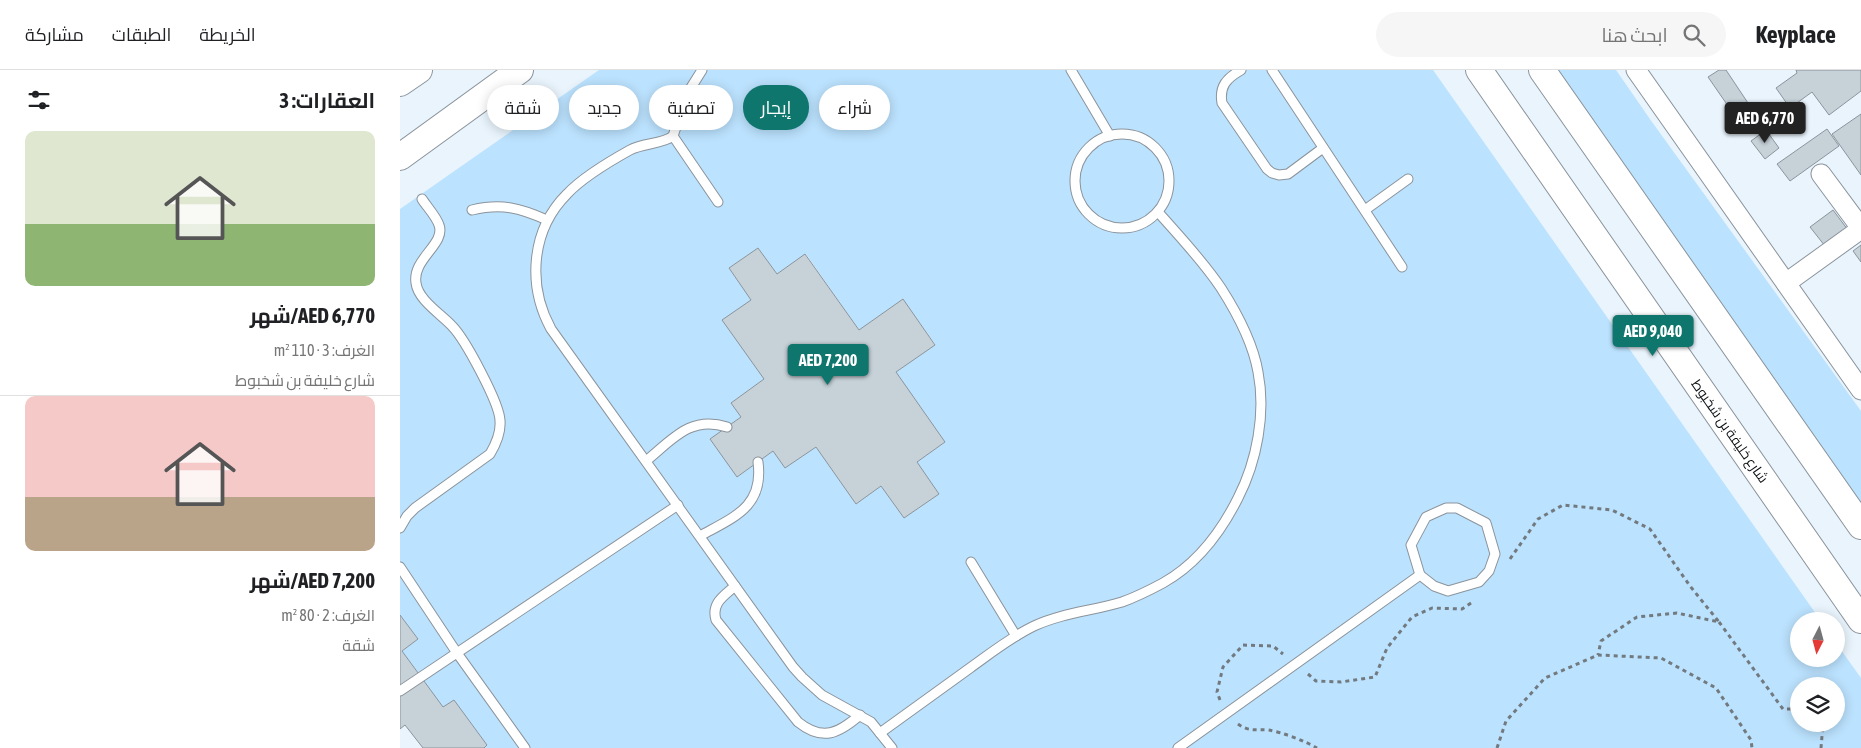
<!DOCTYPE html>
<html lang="ar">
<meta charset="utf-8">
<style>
:root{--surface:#fff;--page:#f6f6f6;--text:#202124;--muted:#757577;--line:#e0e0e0;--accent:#0f766e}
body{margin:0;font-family:"Asap Condensed",Cairo,sans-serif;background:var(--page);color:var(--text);direction:rtl;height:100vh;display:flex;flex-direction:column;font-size:19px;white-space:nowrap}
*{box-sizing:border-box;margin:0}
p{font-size:16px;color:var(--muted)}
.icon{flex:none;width:28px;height:28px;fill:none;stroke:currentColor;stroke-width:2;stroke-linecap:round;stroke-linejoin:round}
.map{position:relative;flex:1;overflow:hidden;direction:ltr}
.side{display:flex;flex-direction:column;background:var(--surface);width:400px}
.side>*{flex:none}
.guide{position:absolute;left:15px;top:15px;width:475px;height:45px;direction:rtl;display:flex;gap:10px}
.needle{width:32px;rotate:186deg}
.buttons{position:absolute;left:1390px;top:542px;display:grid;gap:10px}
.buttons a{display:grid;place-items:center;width:55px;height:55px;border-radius:50%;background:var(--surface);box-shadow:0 2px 12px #0003;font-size:25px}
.price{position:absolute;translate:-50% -42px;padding:0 11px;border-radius:5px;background:var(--accent);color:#fff;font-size:16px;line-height:32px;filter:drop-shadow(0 1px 2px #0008)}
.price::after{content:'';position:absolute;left:50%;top:30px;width:15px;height:11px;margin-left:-8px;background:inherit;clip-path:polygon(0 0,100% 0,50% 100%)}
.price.on{background:#222;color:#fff}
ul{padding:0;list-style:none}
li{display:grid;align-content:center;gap:10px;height:265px;padding:0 25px}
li+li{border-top:1px solid var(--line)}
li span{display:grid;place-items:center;height:155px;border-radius:10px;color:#555}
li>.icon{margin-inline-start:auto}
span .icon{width:90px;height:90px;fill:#fffc;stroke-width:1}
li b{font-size:21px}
h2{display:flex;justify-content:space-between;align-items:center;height:60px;padding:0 25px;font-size:21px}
.pill{padding:0 18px;border-radius:22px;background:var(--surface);box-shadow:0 2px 12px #0003;font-size:18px;line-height:45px}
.pill.on{background:var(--accent);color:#fff}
header{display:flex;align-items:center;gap:30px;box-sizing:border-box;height:70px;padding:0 25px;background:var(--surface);border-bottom:1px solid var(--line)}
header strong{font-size:24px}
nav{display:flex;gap:28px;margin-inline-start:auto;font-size:18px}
.search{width:350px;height:45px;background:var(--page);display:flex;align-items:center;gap:12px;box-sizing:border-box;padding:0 18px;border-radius:28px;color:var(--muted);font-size:19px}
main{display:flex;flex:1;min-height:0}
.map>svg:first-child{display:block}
.green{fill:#bbe2fe;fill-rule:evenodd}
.building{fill:#c6d1d8;stroke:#8b949c}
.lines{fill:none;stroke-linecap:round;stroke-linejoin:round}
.service-casing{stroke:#8b949c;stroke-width:11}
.minor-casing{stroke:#8b949c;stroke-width:21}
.secondary-casing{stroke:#8b949c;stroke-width:28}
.path{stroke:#737a7f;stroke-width:3;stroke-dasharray:4 4;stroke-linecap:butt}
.service{stroke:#fff;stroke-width:9}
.minor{stroke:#fff;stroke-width:19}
.secondary{stroke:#fff;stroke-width:26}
.labels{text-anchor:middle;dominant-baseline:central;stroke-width:4.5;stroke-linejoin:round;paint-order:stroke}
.street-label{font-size:14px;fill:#0d1013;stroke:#fff}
</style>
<header>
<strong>Keyplace</strong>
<div class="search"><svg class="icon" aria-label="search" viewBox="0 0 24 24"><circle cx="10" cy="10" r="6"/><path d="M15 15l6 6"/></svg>ابحث هنا</div>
<nav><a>الخريطة</a><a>الطبقات</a><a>مشاركة</a></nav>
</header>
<main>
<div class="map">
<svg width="1461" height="678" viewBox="0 0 1461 678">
<rect width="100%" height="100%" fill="#e9f4fc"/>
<g class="green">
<path d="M199,0H1033L1421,551H1399V589H1436V573L1461,608V678H84L87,675L54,630L43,637L2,581L18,569L0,545V139ZM358,178L377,204L406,184L459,260L503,229L535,274L496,302L545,372L517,392L539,424L504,448L481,416L456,434L416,377L385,398L373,381L337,407L341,347L331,333L364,309L351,230L329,198ZM1399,616H1436V654H1399Z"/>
<polygon points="1154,0 1216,0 1252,52 1461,341 1461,438"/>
</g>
<g class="building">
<polygon points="1319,0 1326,0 1350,36 1335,46 1308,7"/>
<polygon points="1396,0 1461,0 1461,21 1429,45 1412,22 1390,38 1376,18 1397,3"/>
<polygon points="1461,44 1461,105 1432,64"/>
<polygon points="1427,59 1439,76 1390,111 1377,94"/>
<polygon points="1366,60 1379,78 1365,89 1351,71"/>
<polygon points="1433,140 1448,160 1425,176 1410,157"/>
<polygon points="1461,175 1461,192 1453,181"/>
<polygon points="358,178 377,204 405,184 459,260 503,229 535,275 496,302 545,372 517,392 539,424 504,448 481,416 456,434 416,377 385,398 373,381 337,407 310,369 341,347 331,333 364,309 322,250 351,230 329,198"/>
<polygon points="0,545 18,569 2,581 43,637 54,630 87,675 84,678 23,678 5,655 0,659"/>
</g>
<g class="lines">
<defs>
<g id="service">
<path d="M302,0L287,24L273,66C263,74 243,73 230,80C212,90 181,109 167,124C131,160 127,215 151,259L393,597L402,607L422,625L471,652L492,678"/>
<polyline points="671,0 710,66"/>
<path d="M841,0C827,8 819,16 822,33L867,99L872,103L879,105L888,104L923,78"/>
<polyline points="872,0 1002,197"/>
<circle cx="722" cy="111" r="47"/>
<polyline points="273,66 318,132"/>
<path d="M72,140C102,133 120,138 147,150"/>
<polyline points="965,140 1008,109"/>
<path d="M246,391C272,370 290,345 327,357"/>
<polygon points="1046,438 1057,438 1086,453 1095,484 1089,501 1079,512 1048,521 1034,516 1020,505 1011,475 1026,447"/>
<path d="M0,458L7,446L15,438L90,384C96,374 101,363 100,351C100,334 65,269 52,256C41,244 18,230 16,213C12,189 46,174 39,155C36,146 27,137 22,129"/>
<path d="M300,466C334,447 364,437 358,392"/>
<polyline points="571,492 616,566"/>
<polyline points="0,497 57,583 125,678"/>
<path d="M335,516C324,526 311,533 316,550L398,652C423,672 439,663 460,645"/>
<polyline points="0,621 278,435"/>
<path d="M480,663C510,641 540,620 570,598C591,583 611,567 634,556C662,543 692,541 722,532C736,527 750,520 763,513C797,494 821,462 838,428C857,391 866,343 858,302C853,273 837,243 821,218C803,191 780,167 758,142"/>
<polyline points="778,678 1020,505"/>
</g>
<g id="minor">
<polyline points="1236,0 1461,320"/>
<polyline points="1421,104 1461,158"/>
<polyline points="1386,213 1461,159"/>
</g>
<g id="secondary">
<polyline points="1079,0 1461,550"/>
<polyline points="1142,0 1461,456"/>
<polyline points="0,13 19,0"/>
<polyline points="0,87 120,0"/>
</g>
</defs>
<use href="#service" class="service-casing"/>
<use href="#minor" class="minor-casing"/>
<use href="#secondary" class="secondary-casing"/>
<g class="path">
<polyline points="1110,489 1138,449 1163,435 1212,440 1250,459 1290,516 1319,552 1277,543 1237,547 1201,571 1198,585"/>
<polyline points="1319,552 1383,639 1399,639"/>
<polyline points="908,604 916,611 941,612 975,607 987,578 1012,547 1032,538 1062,539 1074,531"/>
<polyline points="820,630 817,622 823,597 843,575 873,576 883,584"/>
<path d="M838,654C849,662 855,659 868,660C882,662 905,671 917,678"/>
<polyline points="1097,678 1106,651 1145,608 1198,585 1261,588 1316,618 1351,670 1352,678"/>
<polyline points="1421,678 1423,654"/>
</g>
<use href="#service" class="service"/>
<use href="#minor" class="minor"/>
<use href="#secondary" class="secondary"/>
</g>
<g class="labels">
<g class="street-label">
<text transform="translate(1330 361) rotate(55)">شارع خليفة بن شخبوط</text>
</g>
</g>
</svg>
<div class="buttons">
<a><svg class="needle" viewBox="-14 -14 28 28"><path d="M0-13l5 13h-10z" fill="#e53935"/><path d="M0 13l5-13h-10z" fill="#757577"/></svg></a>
<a><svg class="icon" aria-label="layers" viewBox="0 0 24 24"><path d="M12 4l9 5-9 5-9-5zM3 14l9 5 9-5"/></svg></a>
</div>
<b class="price on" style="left:1365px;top:74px">AED 6,770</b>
<b class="price" style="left:1253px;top:287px">AED 9,040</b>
<b class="price" style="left:428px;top:316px">AED 7,200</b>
<div class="guide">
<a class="pill">شراء</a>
<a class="pill on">إيجار</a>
<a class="pill">تصفية</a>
<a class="pill">جديد</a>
<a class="pill">شقة</a>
</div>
</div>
<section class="side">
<h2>العقارات: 3<svg class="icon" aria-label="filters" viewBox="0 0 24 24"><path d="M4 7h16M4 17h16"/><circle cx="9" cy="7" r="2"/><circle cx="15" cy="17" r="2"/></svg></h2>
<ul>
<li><span style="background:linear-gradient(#dfe7d0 60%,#8fb573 0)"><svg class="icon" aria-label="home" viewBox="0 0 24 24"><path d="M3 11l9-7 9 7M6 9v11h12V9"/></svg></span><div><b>AED 6,770/شهر</b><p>الغرف: 3 · 110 m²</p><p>شارع خليفة بن شخبوط</p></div></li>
<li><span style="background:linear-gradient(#f6c9c9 65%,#b9a48a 0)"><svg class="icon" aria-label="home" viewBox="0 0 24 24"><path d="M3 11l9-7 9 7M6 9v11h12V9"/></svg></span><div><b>AED 7,200/شهر</b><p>الغرف: 2 · 80 m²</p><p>شقة</p></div></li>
</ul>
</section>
</main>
